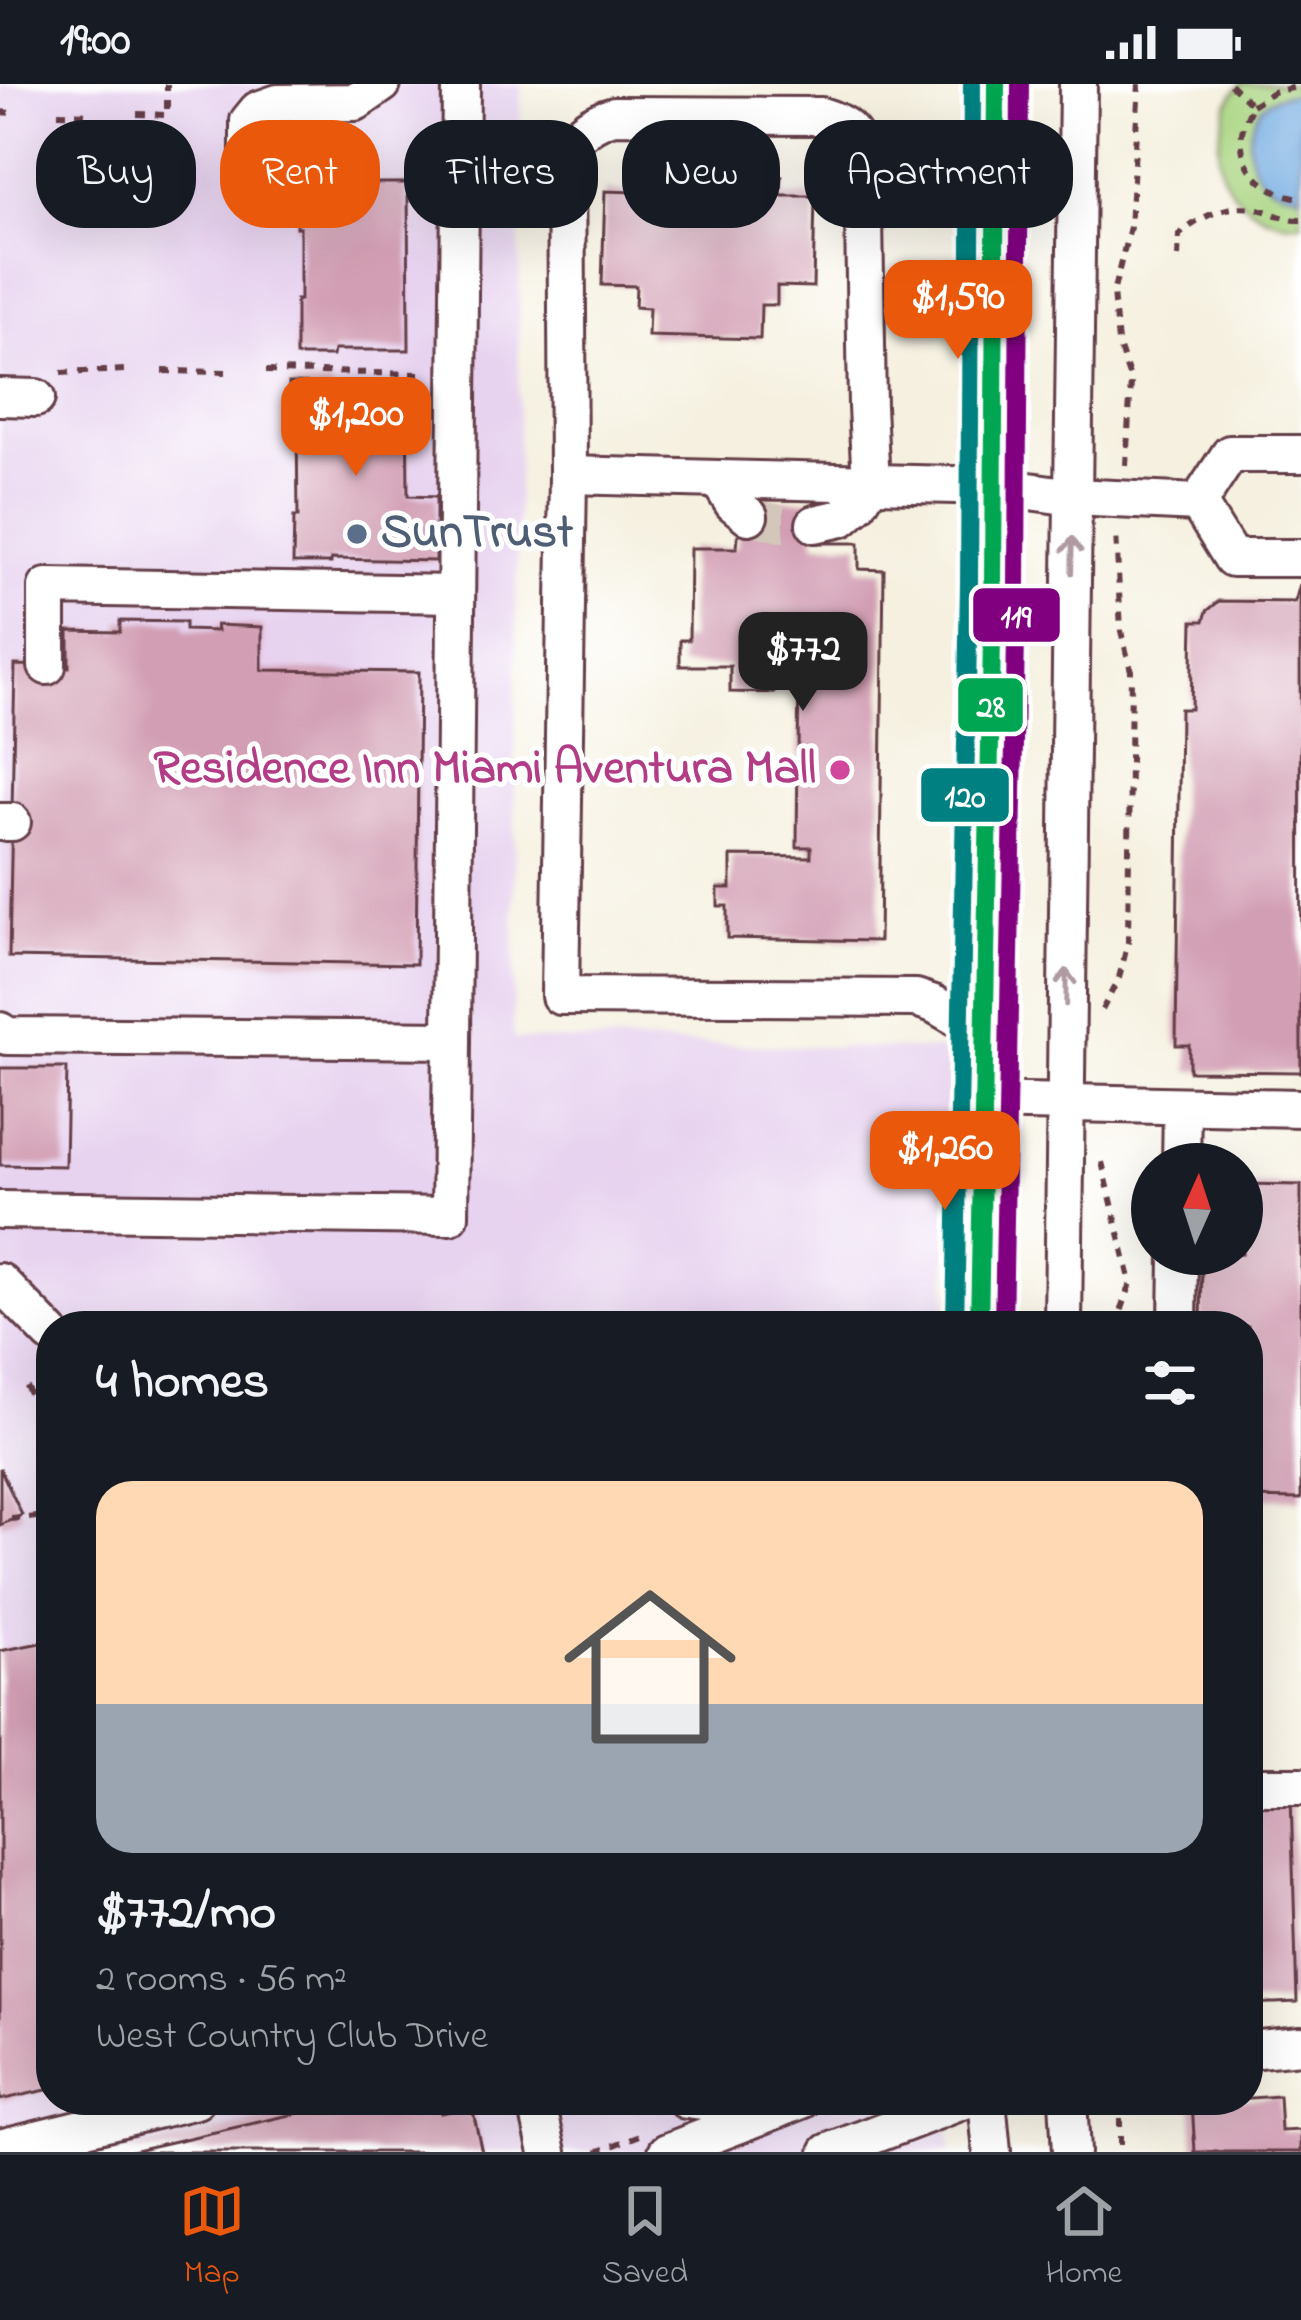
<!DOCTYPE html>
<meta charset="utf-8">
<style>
:root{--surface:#171b24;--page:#242831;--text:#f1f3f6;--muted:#9ea1a6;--line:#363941;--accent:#ea580c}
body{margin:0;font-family:"Indie Flower",sans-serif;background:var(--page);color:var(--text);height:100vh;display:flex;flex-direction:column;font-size:45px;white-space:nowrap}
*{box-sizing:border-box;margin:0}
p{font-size:39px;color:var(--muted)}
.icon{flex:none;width:66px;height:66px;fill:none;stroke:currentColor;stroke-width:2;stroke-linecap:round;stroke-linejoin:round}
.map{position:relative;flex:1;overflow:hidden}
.drawer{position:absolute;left:36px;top:1227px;width:1227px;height:804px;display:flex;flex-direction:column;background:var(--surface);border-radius:48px;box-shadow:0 12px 48px #0002}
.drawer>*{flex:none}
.guide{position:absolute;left:36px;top:36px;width:1230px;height:108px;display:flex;gap:24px}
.needle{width:78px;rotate:3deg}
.fabs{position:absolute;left:1131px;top:1059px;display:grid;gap:24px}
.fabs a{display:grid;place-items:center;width:132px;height:132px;border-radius:50%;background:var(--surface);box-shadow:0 12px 48px #0002;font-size:60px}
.price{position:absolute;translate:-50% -102px;padding:0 27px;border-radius:24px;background:var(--accent);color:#fff;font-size:39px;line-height:78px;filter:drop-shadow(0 3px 6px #0008)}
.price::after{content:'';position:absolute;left:50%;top:72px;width:36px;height:27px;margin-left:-18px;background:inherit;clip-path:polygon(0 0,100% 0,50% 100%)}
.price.selected{background:#222;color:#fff}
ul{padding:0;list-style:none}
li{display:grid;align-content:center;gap:24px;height:636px;padding:0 60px}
li span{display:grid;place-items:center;height:372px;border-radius:36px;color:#555}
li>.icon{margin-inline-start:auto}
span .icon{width:216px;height:216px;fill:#fffc;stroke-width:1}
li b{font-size:51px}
h2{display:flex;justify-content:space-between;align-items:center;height:144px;padding:0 60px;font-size:51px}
.tag{padding:0 42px;border-radius:48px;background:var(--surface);box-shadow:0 12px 48px #0002;font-size:42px;line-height:108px}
.tag.selected{background:var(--accent);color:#fff}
.status{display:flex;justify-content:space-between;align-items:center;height:84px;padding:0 60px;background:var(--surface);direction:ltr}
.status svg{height:33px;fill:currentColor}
.dock{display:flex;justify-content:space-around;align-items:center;height:168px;border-top:3px solid var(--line);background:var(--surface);font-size:33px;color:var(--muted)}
.dock a{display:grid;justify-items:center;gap:6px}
.dock .selected{color:var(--accent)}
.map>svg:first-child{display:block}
.built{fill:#e7d2ef}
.green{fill:#a9d480;stroke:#7a7a56;stroke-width:3}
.water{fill:#71aae0;stroke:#5e6486;stroke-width:3}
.building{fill:#d29eb3}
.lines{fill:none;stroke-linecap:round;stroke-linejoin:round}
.minor-tunnel{stroke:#d3c6bb;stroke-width:36;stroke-dasharray:36 18;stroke-linecap:butt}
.minor-casing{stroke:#643e46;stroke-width:42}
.path{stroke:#643e46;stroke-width:6;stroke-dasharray:9 9;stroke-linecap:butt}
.minor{stroke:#fff;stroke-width:36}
.bus-1-casing{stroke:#fff;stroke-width:27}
.bus-2-casing{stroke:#fff;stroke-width:27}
.bus-3-casing{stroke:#fff;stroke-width:27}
.bus-1{stroke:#00a651;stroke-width:18}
.bus-2{stroke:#800080;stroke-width:18}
.bus-3{stroke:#008080;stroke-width:18}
.oneway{stroke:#ae9aa0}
.service-dot{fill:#5c6f8a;stroke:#fff;stroke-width:4.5}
.hotel-dot{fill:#d1479c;stroke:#fff;stroke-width:4.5}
.labels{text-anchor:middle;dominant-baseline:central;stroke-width:10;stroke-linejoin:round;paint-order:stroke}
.service-label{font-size:48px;font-weight:bold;fill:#4e5e75;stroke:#fff;text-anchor:start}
.hotel-label{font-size:48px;font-weight:bold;fill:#b23c85;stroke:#fff;text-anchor:end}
.line-badge{stroke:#fff;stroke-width:4.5}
.badge-label{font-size:33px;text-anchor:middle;font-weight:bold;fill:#fff}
</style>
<div class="status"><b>19:00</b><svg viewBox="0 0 49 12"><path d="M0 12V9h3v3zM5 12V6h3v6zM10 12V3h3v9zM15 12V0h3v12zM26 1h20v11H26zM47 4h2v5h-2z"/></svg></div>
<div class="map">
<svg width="1301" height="2068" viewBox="0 0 1301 2068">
<rect width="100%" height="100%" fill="#fff"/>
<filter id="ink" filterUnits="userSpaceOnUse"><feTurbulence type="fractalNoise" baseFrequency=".00833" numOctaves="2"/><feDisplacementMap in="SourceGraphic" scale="24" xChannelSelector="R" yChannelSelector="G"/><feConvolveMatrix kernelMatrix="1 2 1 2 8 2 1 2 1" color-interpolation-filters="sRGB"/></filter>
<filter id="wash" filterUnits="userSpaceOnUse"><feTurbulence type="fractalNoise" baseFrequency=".004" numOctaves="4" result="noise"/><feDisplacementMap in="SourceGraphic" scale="48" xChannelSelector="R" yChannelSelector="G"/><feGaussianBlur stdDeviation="2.7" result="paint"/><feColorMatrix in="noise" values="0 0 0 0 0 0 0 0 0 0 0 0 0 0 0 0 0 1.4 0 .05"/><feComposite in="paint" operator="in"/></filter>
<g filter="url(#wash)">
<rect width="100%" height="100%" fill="#f5f0df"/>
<polygon class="built" points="0,0 521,0 513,955 950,966 946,1242 51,1242 51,2016 946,2016 950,2068 0,2068"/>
<path class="green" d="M1242,0H1301V139C1267,142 1228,115 1220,81C1217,66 1219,49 1224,34C1228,20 1231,9 1242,0Z"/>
<path class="water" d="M1295,10L1301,11V110C1287,108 1276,107 1265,97C1240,77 1245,26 1276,13C1282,10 1289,11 1295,10Z"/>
<g id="blocks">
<g class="building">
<polygon points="655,59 763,62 762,92 782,93 781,112 815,112 813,203 777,202 777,221 761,221 760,255 648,252 649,224 635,223 636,202 602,201 605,107 635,108 636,90 655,91"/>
<polygon points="299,88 335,89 335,99 408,99 409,266 334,266 333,272 296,272 296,216 300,216 300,143 296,143"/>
<polygon points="289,299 332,300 332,309 407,310 408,412 436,413 436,477 331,475 331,479 293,479 294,433 298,433 297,342 289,342"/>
<polygon points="758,416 815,416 815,459 859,459 859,485 884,486 879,857 727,854 727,822 718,822 718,804 731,804 731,772 811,773 811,763 797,763 799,582 775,581 774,609 730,608 730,582 680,582 680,556 689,556 690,464 737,464 738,452"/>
<polygon points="1300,500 1301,988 1189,987 1189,961 1176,961 1180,625 1191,625 1193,537 1204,537 1207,527 1219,517 1295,518"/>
<polygon points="120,537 185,538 185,546 217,547 216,541 262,543 262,586 419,588 416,880 9,873 15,581 69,583 69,547 120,548"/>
<polygon points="0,984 67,984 65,1082 0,1081"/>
<polygon points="1242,1100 1301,1101 1301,1415 1248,1414 1248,1242 1201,1242 1202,1170 1242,1170"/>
<polygon points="0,1384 22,1431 0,1441"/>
<polygon points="45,1558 51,1585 51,2005 0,2016 0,1567"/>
<polygon points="1291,1712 1297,1918 1248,1920 1248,1714"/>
<polygon points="1279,2012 1281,2047 1301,2046 1301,2068 1195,2068 1192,2018"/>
<polygon points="356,2016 439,2016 441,2029 472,2023 482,2068 127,2068"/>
</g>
</g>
</g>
<g filter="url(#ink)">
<use href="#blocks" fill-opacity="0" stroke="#643e46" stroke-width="3"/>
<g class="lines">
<polyline class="minor-tunnel" points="749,432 780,440 815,440"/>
<defs>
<g id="minor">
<polyline points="249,67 249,37 258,26 278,19 356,18 382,0"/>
<polyline points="0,313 36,314"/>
<polyline points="1301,370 1230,370 1198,419 1232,474 1301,474"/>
<polyline points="568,391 993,402 1073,413 1198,419"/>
<polyline points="718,395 733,419 749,432"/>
<path d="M815,440L842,434L858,420L871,399L867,323L863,70C854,47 845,39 821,32L614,31C592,37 580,47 566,65L568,391L560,912L916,914L934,920L984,949"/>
<polyline points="47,582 47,503 455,510"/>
<polyline points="0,738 12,738"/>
<polyline points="0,947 7,952 452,956 461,0"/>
<polyline points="983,1017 1301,1024"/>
<polyline points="1181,1080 1182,1023"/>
<polyline points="0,1126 450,1132 452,956"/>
<polyline points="0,1198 51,1250"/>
<polyline points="979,1242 993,501 996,0"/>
<polyline points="1063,1242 1078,0"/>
<polyline points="1178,1242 1179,1170"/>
<polyline points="1248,1702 1301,1702"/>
<polyline points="1248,1966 1301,1961"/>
<polyline points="536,2016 548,2068"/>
<polyline points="686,2016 766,2026"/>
<polyline points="987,2016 992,2068"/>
<polyline points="1068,2016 1071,2068"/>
<polyline points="0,2064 196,2016"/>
<polyline points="667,2068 802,2016"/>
<polyline points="829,2068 965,2016"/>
</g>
</defs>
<use href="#minor" class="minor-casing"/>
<g class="path">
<path d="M1230,0L1252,21C1249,30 1243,40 1242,49C1238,87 1268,110 1301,114"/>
<polyline points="1252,21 1273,8 1301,2"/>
<polyline points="0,28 14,29"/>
<polyline points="58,29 93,30"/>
<polyline points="137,30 167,31 167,0"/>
<path d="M1178,173L1179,151C1199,134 1224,120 1252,124C1270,126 1283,137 1301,136"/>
<polyline points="163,287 229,288"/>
<polyline points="266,287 425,290"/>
<polyline points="61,289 125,286"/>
<polyline points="1126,381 1131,298 1118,259 1113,209 1130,143 1139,0"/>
<polyline points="1102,926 1119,894 1128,858 1131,587 1121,547 1116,448"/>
<polyline points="1102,1078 1131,1199 1116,1242"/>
<polyline points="26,1302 46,1341 51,1342"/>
<polyline points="11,1435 51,1432"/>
<polyline points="1120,2016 1120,2068"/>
<polyline points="597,2068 640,2051"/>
</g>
<use href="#minor" class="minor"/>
<defs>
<polyline id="bus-1" points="979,1242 993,501 996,0"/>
<polyline id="bus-2" points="1003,1242 1017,501 1020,0"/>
<polyline id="bus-3" points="955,1242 969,501 972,0"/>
</defs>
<use href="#bus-1" class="bus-1-casing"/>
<use href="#bus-2" class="bus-2-casing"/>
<use href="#bus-3" class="bus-3-casing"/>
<use href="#bus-1" class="bus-1"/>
<use href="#bus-2" class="bus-2"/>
<use href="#bus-3" class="bus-3"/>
</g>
<defs><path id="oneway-shaft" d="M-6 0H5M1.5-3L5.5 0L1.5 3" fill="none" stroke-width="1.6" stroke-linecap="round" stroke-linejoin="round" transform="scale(3)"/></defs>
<g class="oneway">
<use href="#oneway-shaft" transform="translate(1072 471) rotate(-89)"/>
<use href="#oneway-shaft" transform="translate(1066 903) rotate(-89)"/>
</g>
</g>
<circle class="service-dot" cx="357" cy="450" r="12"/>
<circle class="hotel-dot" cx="840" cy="686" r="12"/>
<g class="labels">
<g class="service-label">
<text x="381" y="450">SunTrust</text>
</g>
<g class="hotel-label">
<text x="816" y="686">Residence Inn Miami Aventura Mall</text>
</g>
</g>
<g class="line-badge">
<rect x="971" y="502" width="91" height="58" rx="12" fill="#800080"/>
<rect x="956" y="592" width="69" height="58" rx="12" fill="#00a651"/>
<rect x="919" y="682" width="92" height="58" rx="12" fill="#008080"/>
</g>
<g class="badge-label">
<text x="1016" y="543">119</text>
<text x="991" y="633">28</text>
<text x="965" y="723">120</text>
</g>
</svg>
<div class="fabs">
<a><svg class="needle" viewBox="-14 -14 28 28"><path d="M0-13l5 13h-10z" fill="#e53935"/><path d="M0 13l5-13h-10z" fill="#9ea1a6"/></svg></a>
</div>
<b class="price" style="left:958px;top:278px">$1,590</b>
<b class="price" style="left:356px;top:395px">$1,200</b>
<b class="price selected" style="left:803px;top:630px">$772</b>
<b class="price" style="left:945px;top:1129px">$1,260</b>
<div class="guide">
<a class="tag">Buy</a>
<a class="tag selected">Rent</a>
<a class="tag">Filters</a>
<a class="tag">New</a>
<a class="tag">Apartment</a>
</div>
<section class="drawer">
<h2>4 homes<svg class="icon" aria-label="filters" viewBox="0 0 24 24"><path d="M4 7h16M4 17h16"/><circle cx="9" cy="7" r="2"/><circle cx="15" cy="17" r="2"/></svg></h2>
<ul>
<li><span style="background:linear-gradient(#ffd9b3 60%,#9aa5b1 0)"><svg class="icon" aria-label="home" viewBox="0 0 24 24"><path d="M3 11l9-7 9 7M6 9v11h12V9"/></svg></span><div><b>$772/mo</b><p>2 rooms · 56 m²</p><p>West Country Club Drive</p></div></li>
</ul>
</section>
</div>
<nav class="dock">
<a class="selected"><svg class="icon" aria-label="map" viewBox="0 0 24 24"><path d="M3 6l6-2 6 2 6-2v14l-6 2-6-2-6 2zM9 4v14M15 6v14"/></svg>Map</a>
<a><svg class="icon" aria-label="saved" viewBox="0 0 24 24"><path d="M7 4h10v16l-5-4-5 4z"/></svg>Saved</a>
<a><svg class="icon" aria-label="home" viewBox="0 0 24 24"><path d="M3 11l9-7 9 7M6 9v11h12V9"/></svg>Home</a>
</nav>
